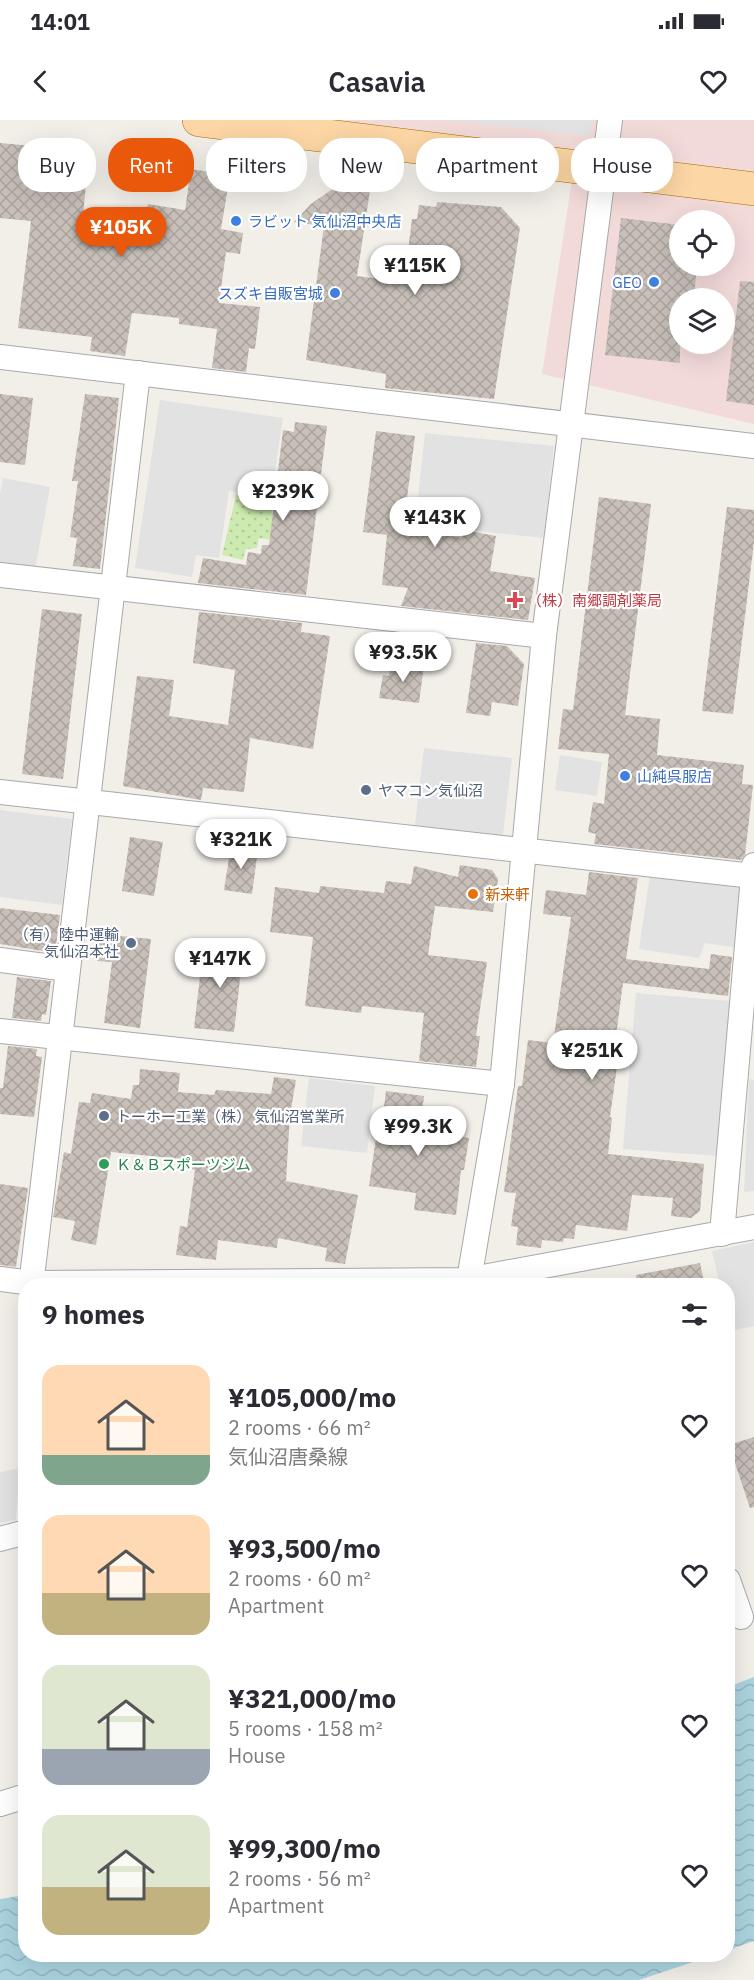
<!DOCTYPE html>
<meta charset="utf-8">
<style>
:root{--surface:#fff;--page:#f7f7f7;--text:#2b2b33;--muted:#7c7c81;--accent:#ea580c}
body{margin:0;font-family:"IBM Plex Sans","Noto Sans JP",sans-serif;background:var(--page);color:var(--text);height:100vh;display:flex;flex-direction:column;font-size:22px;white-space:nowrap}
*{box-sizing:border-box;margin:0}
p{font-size:20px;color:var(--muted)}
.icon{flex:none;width:33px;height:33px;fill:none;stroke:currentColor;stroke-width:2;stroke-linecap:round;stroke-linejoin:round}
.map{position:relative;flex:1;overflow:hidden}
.sheet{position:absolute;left:18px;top:1158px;width:717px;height:684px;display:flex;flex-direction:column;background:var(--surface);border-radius:24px;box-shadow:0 6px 24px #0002}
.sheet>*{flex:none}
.hud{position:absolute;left:18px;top:18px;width:718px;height:54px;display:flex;gap:12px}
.fabs{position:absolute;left:669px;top:90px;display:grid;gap:12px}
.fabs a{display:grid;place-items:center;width:66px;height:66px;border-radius:50%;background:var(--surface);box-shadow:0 6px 24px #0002;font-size:30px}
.price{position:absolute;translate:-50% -51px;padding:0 14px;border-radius:21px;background:#fff;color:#222;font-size:20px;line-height:39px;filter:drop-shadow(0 2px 3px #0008)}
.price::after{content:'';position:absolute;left:50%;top:36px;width:18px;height:14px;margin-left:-9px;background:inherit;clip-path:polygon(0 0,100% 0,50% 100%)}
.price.selected{background:var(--accent);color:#fff}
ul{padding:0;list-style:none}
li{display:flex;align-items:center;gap:18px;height:150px;padding:0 24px}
li span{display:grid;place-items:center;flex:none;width:168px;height:120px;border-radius:18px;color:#555}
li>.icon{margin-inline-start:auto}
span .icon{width:72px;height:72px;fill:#fffc;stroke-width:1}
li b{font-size:26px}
h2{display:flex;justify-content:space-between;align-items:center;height:72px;padding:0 24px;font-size:26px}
.tag{padding:0 21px;border-radius:24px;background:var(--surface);box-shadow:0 6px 24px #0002;font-size:21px;line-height:54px}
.tag.selected{background:var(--accent);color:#fff}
.status{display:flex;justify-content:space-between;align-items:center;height:42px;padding:0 30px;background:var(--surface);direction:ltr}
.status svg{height:16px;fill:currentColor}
header{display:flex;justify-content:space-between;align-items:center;height:78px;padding:0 24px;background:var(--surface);font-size:27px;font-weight:600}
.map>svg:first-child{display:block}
.commercial{fill:#f2dad9;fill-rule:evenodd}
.grass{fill:url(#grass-dots)}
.parking{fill:#e2e2e2}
.water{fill:url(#water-waves)}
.building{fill:url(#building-cross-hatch)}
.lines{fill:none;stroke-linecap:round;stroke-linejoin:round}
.street-casing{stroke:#a9a9a9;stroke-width:26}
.primary-casing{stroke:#a06b00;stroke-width:34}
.street{stroke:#fff;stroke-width:24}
.primary{stroke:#fcd6a4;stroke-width:33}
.shop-dot{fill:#3f7fe0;stroke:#fff;stroke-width:2}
.health-dot{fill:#e0444e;stroke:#fff;stroke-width:2}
.service-dot{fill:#5c6f8a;stroke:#fff;stroke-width:2}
.food-dot{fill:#e8710a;stroke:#fff;stroke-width:2}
.leisure-dot{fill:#2e9e5b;stroke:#fff;stroke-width:2}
.labels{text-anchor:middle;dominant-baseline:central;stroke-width:4.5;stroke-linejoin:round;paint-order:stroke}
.shop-label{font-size:15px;fill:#366cbe;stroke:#fff;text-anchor:start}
.health-label{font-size:15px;fill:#be3a42;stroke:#fff;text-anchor:start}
.service-label{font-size:15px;fill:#4e5e75;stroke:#fff;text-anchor:start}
.food-label{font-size:15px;fill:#c56008;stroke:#fff;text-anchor:start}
.leisure-label{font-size:15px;fill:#27864d;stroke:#fff;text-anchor:start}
</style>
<div class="status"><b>14:01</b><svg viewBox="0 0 49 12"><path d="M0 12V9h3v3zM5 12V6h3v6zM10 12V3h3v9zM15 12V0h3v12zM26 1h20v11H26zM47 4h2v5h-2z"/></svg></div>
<header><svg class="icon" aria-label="back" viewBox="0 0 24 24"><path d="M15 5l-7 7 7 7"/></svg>Casavia<svg class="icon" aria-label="heart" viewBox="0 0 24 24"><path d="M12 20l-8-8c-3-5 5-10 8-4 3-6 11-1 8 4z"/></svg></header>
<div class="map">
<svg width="754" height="1860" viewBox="0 0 754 1860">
<defs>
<pattern id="grass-dots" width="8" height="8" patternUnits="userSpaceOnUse" patternTransform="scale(1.5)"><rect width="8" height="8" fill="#cdebb0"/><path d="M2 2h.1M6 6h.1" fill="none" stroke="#b0c997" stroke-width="1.8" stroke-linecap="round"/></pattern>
<pattern id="water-waves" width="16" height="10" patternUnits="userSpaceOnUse" patternTransform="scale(1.5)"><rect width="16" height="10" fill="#aad3df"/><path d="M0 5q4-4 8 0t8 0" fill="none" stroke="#92b5bf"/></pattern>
<pattern id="building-cross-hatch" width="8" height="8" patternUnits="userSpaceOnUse" patternTransform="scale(1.5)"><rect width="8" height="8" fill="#c7bfb8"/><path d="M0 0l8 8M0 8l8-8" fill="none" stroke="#aba49e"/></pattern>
</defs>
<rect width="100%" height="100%" fill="#f2efe9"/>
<path class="commercial" d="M212,0H754V304L542,254L572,60ZM680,100H724V146H680ZM680,178H724V224H680Z"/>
<polygon class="grass" points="236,375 270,383 272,394 283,396 278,421 259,418 257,428 246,429 243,440 222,435"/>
<g class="parking">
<polygon points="449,0 592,0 590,16"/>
<polygon points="160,280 283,298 271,377 229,371 219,438 196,435 192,457 135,448"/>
<polygon points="425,313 554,326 544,418 415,405"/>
<polygon points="3,358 50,367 35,450 0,443 0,374"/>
<polygon points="424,628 512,638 502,723 414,713"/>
<polygon points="560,635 602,642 597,676 555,670"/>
<polygon points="0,690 72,699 62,785 0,777"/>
<polygon points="650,755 746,769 738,828 705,823 699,838 639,829"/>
<polygon points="636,873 730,881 717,1036 623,1029"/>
<polygon points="309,958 375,966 367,1033 301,1026"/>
<polygon points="749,959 754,960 754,1071 744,1072"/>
<polygon points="754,1122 754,1206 730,1211 728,1166 720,1165 712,1131"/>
<polygon points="20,1348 16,1400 0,1403 0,1352"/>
</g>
<g class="water">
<polygon points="754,1557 754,1821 728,1830 728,1567"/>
<polygon points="25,1775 26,1834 714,1835 639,1860 0,1860 0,1779"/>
</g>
<g class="building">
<polygon points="0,23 89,31 83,96 145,103 148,84 185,90 191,49 230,55 221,109 243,113 240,134 226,132 219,183 260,187 255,229 249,228 246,252 212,248 217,209 179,204 179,198 132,193 125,236 90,231 92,217 18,208 31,101 0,98"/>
<polygon points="344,61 371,64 357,156 404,162 412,99 417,99 419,85 436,87 437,82 501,87 520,108 494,279 385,268 386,254 306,240 324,106 294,102 311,84"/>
<polygon points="621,98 680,105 680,146 697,146 694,178 680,178 680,243 605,235"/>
<polygon points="740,161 754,162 754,285 726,281"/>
<polygon points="0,274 33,278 25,345 0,342"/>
<polygon points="85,274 119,278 100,449 73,446 77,418 70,417 78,361 72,361"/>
<polygon points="295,302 327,306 306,475 198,463 203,438 246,445 248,432 261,434 262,425 269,425 283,310 294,312"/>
<polygon points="376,311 415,316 403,409 462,418 464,410 496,416 490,451 535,458 528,500 401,486 408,468 382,465 387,415 363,412"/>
<polygon points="599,377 651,384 625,595 660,599 657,635 744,645 742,664 753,665 745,735 741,740 594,724 596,714 588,712 593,682 604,684 609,634 558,629 563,589 573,590"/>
<polygon points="727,387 754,390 754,422 733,594 702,591"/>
<polygon points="42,489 82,494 63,659 22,654"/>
<polygon points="199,492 302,503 301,512 330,516 313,629 250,618 244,672 203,668 201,680 123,666 137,556 174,560 169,596 228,605 235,550 193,543"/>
<polygon points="476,523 507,526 524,544 518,586 492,582 490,596 466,593"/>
<polygon points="391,541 424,545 419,583 379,578 383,555 389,556"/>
<polygon points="130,717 163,722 154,776 122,771"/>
<polygon points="231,725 258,729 252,774 224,770"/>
<polygon points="460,745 492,750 498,759 493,792 435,786 428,835 487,842 476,916 480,916 476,947 419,941 424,893 362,886 361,893 305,886 313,817 270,812 275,767 319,773 320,766 384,773 386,761 411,764 414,746 458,757"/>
<polygon points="589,752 638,758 626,839 709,849 711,834 732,837 728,876 623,863 614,931 619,932 610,997 612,998 608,1034 704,1044 700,1091 691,1098 671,1096 673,1078 632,1075 627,1111 576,1105 574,1119 564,1118 563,1122 542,1120 541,1128 516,1125 518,1107 511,1106 516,1073 504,1072 518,966 522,966 528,920 553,923 571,797 543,794 546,770 586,775"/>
<polygon points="0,788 60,795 55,833 0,824"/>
<polygon points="100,814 151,819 140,908 104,903 112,842 97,841"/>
<polygon points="215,821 244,824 234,912 194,908 200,856 210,857"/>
<polygon points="17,857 51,861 46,895 42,894 41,901 12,898"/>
<polygon points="8,926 37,929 36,936 42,937 34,997 0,994 0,968 3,968"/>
<polygon points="140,949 180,953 178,972 214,975 216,970 271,974 274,957 296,960 290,995 286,1061 358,1075 345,1144 325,1141 327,1128 278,1118 277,1128 218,1120 216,1140 176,1135 180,1106 187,1107 195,1050 191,1049 192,1040 111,1032 96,1125 71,1120 75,1101 53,1097 64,1032 71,1034 79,982 90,983 92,973 131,979 133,965 139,965"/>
<polygon points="386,971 424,976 420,1011 469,1018 464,1050 461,1050 456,1095 414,1090 416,1073 369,1066 376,1018 380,1019"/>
<polygon points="0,1064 28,1068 16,1147 0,1145"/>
<polygon points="700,1143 705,1166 637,1166 636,1155"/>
<polygon points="754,1317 754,1387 750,1388 729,1325"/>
</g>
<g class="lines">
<defs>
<g id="street">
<polyline points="0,237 754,326"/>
<polyline points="0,455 544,516"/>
<polyline points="0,672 753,756"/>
<polyline points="0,840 67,849"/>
<polyline points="0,911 502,964"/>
<polyline points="722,1114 754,745"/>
<polyline points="0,1159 32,1163 467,1160 754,1107"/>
<polyline points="31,1166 138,253"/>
<polyline points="468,1166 502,964 544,516 610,0"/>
<polyline points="0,1419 26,1412"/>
<polyline points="728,1460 741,1497"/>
<polyline points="0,1684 26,1676"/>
</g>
<polyline id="primary" points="199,0 754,69"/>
</defs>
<use href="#street" class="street-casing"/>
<use href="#primary" class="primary-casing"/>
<use href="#street" class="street"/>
<use href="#primary" class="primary"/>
</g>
<g class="shop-dot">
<circle cx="236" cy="101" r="6"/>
<circle cx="654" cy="162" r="6"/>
<circle cx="335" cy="173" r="6"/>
<circle cx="625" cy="656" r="6"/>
</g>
<path class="health-dot" d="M512 471h6v6h6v6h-6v6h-6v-6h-6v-6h6z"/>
<g class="service-dot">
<circle cx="366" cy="670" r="6"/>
<circle cx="131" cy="823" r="6"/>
<circle cx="104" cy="996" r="6"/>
</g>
<circle class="food-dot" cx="473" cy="774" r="6"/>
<circle class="leisure-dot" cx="104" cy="1044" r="6"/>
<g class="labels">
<g class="shop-label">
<text x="248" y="101">ラビット 気仙沼中央店</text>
<text x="642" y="162" text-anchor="end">GEO</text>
<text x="323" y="173" text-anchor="end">スズキ自販宮城</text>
<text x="637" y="656">山純呉服店</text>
</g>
<g class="health-label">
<text x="527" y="480">（株）南郷調剤薬局</text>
</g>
<g class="service-label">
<text x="378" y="670">ヤマコン気仙沼</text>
<text x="119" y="814" text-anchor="end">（有）陸中運輸<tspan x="119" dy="17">気仙沼本社</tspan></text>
<text x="116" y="996">トーホー工業（株） 気仙沼営業所</text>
</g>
<g class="food-label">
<text x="485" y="774">新来軒</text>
</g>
<g class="leisure-label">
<text x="116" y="1044">Ｋ＆Ｂスポーツジム</text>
</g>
</g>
</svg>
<div class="fabs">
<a><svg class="icon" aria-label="locate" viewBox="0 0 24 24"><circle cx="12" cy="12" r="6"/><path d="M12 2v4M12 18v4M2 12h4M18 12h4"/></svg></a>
<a><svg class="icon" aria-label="layers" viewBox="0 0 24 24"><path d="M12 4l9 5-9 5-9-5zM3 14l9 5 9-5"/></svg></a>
</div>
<b class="price selected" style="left:121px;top:138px">¥105K</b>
<b class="price" style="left:415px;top:176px">¥115K</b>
<b class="price" style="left:283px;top:402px">¥239K</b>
<b class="price" style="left:435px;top:428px">¥143K</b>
<b class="price" style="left:403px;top:563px">¥93.5K</b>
<b class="price" style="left:241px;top:750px">¥321K</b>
<b class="price" style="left:220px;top:869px">¥147K</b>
<b class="price" style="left:592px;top:961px">¥251K</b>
<b class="price" style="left:418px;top:1037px">¥99.3K</b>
<div class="hud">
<a class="tag">Buy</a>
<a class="tag selected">Rent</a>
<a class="tag">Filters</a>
<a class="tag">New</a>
<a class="tag">Apartment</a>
<a class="tag">House</a>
</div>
<section class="sheet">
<h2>9 homes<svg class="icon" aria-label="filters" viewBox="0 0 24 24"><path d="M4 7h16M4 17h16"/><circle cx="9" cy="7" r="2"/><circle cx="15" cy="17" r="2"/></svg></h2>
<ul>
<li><span style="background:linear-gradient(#ffd9b3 75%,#7fa58c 0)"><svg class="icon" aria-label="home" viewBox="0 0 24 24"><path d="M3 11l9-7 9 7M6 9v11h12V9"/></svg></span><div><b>¥105,000/mo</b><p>2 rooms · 66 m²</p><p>気仙沼唐桑線</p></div><svg class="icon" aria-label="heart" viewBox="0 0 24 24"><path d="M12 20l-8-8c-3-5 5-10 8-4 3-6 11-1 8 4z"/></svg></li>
<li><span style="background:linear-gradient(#ffd9b3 65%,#c2b280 0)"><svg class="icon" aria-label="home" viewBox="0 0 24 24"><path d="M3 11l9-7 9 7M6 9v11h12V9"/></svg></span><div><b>¥93,500/mo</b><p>2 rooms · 60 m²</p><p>Apartment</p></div><svg class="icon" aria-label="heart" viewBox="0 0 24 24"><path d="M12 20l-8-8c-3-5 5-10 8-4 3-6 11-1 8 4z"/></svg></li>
<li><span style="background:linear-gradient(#dfe7d0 70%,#9aa5b1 0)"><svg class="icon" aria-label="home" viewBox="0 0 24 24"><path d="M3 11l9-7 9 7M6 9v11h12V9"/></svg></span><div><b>¥321,000/mo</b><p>5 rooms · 158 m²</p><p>House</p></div><svg class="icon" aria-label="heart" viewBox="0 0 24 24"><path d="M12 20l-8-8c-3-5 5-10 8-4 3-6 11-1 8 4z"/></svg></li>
<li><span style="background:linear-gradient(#dfe7d0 60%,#c2b280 0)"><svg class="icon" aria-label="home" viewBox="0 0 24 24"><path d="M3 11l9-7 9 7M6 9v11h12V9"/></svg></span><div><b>¥99,300/mo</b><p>2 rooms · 56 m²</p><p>Apartment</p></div><svg class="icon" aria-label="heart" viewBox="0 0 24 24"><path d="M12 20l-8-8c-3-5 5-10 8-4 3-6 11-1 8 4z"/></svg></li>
</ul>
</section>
</div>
